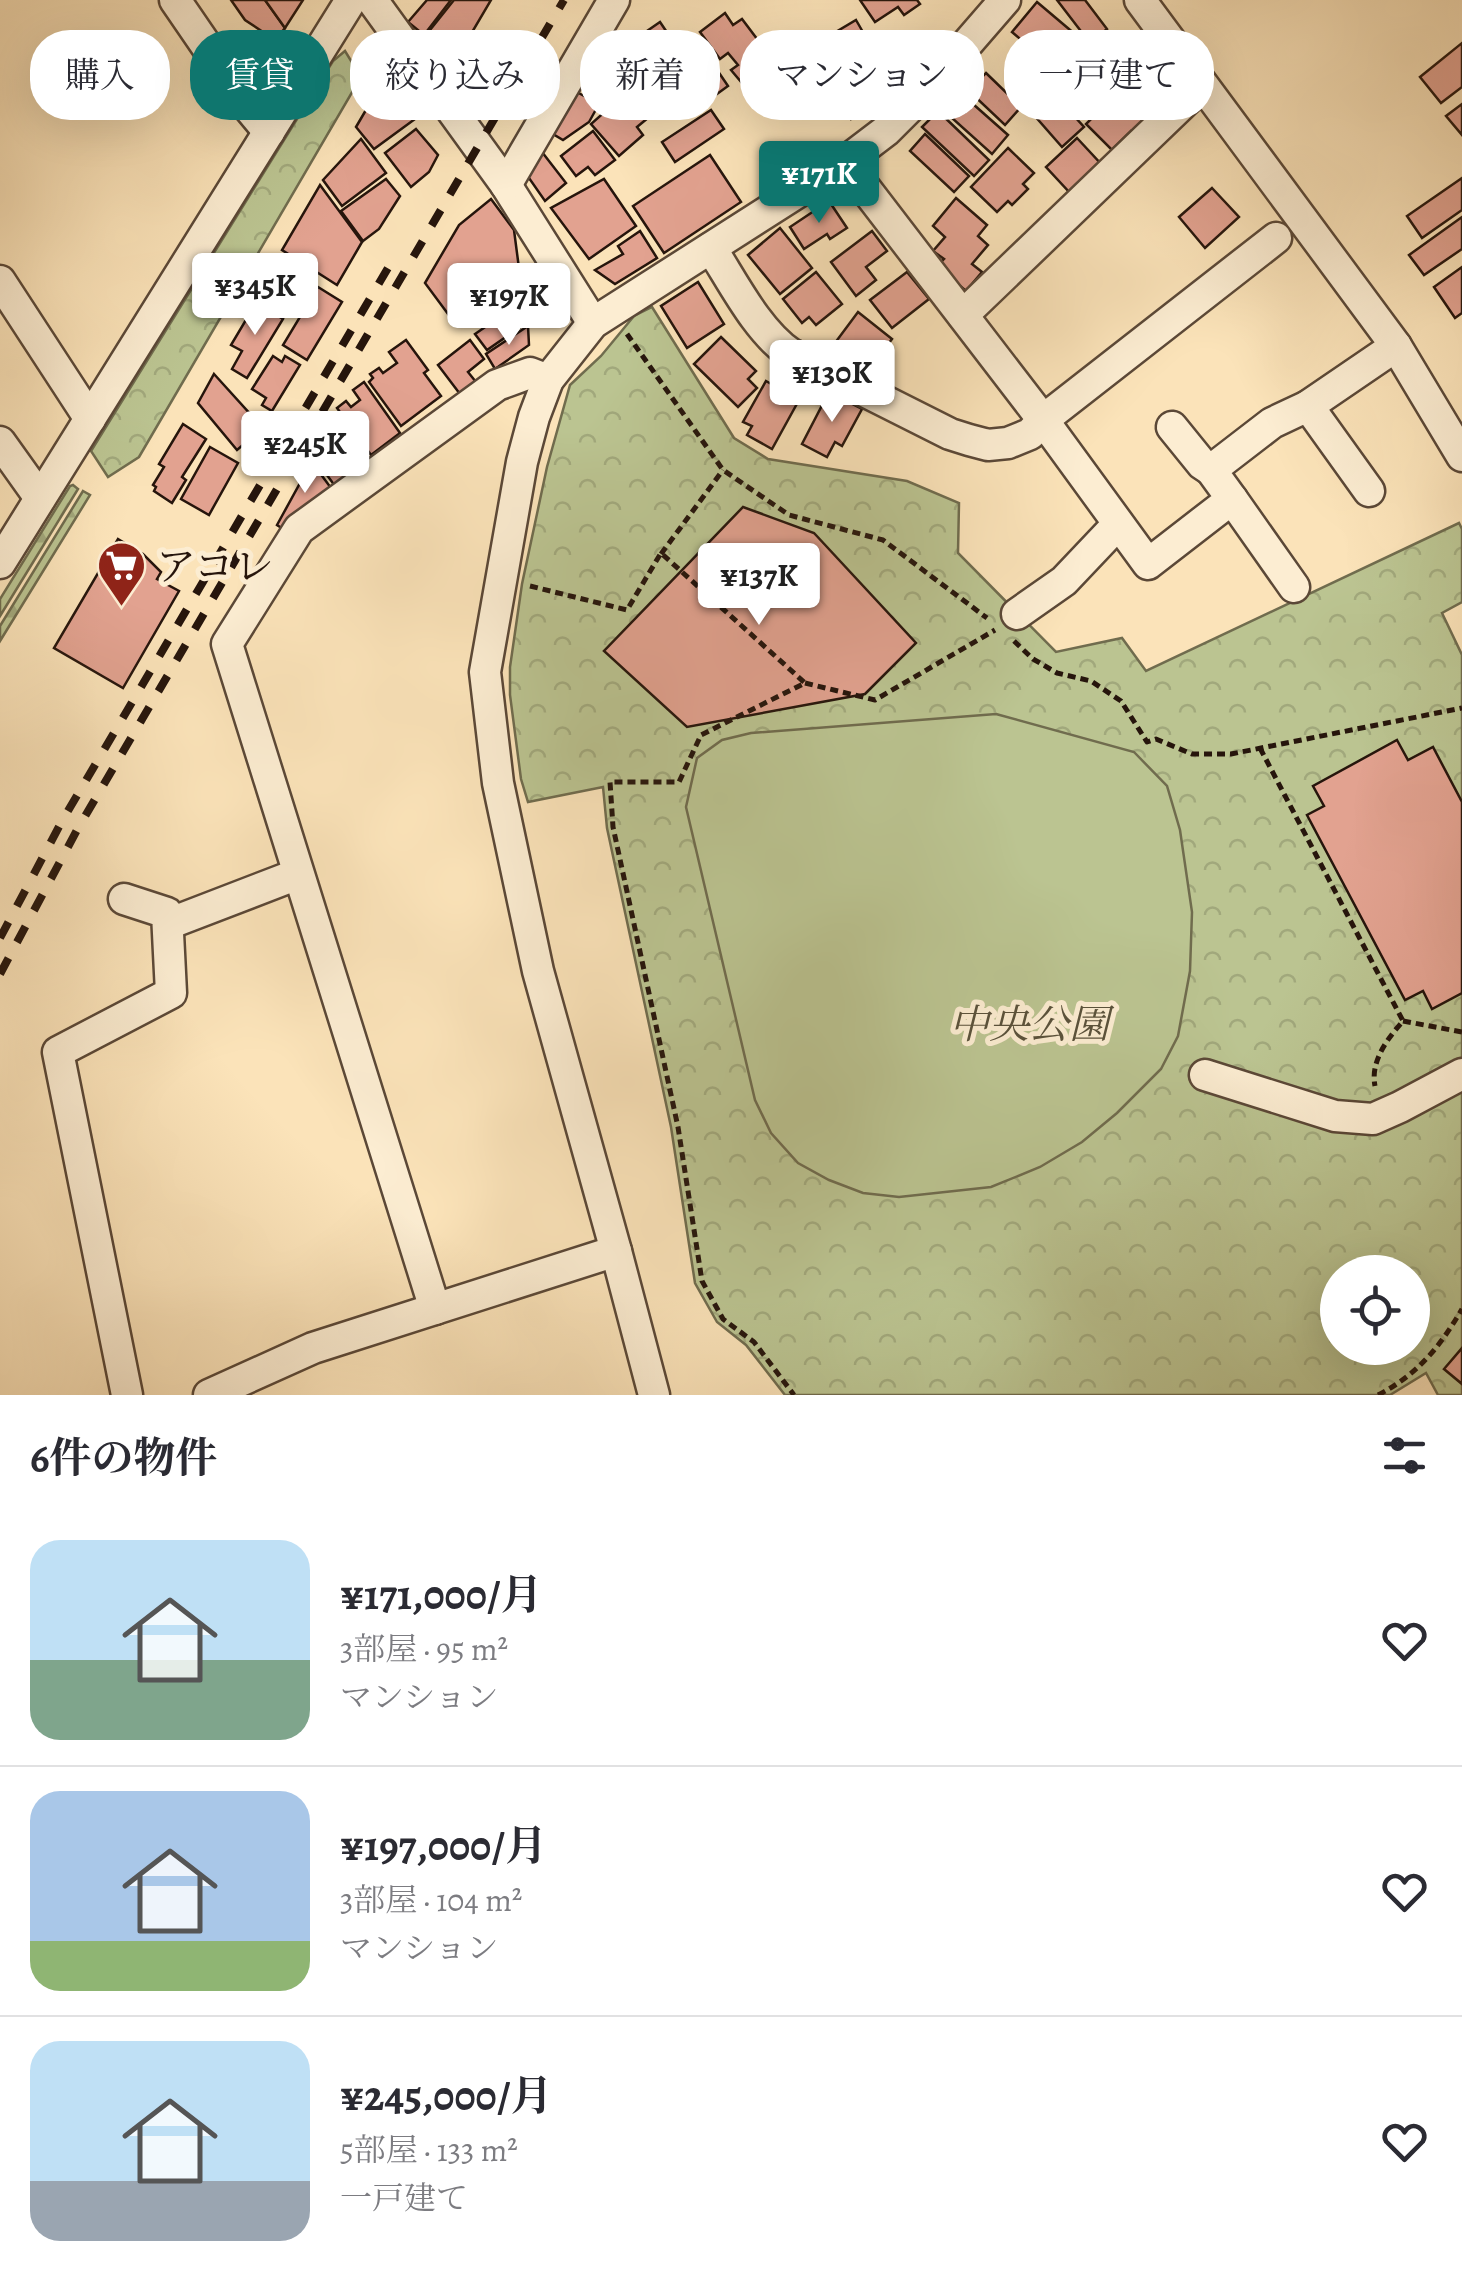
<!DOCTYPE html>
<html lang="ja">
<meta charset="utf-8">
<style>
:root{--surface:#fff;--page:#f2f2f3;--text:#2b2b33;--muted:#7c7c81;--line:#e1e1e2;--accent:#0f766e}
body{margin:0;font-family:Alegreya,"Noto Serif JP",serif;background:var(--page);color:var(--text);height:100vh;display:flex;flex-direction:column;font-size:38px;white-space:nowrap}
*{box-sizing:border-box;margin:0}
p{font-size:32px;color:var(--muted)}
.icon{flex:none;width:55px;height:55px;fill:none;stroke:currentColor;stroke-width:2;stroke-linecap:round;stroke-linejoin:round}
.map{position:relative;height:1395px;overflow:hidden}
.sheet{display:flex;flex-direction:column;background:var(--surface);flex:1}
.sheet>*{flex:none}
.hud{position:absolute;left:30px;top:30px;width:1402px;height:90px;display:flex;gap:20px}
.tools{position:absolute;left:1320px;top:1255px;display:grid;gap:20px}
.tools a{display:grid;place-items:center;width:110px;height:110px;border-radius:50%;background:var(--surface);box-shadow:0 10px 40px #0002;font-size:50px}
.price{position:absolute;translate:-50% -85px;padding:0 22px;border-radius:10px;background:#fff;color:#222;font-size:32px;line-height:65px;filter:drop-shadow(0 2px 5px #0008)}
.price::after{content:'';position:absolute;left:50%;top:60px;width:30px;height:22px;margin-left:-15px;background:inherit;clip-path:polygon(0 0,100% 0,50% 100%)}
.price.active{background:var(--accent);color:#fff}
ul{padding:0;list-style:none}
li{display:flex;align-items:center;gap:30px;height:250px;padding:0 30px}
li+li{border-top:2px solid var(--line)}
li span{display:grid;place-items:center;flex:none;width:280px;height:200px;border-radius:30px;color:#555}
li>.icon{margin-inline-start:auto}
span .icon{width:120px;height:120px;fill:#fffc;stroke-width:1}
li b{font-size:42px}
h2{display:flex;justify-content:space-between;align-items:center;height:120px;padding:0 30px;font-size:42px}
.tag{padding:0 35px;border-radius:40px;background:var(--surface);box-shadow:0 10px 40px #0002;font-size:35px;line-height:90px}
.tag.active{background:var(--accent);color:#fff}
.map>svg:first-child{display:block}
.forest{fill:url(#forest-firs);stroke:#706c4e;stroke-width:2.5}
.park{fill:url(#park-crowns);stroke:#706c4e;stroke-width:2.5;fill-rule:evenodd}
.pitch{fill:#bbc491;stroke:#706c4e;stroke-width:2.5}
.building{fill:#e2a290;stroke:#26150c;stroke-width:2.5}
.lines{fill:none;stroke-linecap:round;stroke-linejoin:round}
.minor-casing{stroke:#5b4837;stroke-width:35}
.path{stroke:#26150c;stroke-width:5;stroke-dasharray:8 5;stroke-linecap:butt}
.minor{stroke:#fcedd2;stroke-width:30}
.rail{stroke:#26150c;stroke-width:8;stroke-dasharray:18 18;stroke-linecap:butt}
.labels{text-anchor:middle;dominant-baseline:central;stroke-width:10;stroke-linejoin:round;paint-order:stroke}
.poi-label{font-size:40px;fill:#26150c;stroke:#fcedd2;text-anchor:start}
.park-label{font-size:40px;font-style:italic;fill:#5a523b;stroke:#fcedd2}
</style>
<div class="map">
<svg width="1462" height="1395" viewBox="0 0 1462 1395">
<defs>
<pattern id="forest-firs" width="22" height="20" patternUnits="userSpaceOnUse" patternTransform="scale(2.5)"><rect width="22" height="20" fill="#bbc491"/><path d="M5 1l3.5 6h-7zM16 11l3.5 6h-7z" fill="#a1a87c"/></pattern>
<pattern id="park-crowns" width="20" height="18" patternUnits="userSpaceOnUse" patternTransform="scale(2.5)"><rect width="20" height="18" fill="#bbc491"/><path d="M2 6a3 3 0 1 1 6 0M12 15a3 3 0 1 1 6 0" fill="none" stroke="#a1a87c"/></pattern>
</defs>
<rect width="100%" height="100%" fill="#fbe3b9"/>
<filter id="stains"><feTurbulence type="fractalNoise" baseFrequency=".002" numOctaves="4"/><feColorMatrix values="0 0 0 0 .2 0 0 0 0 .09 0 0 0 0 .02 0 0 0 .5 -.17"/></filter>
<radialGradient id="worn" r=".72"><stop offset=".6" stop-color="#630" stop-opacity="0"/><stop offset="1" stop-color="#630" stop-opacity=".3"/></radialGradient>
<g class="forest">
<polygon points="73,485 78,489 0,616 0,599 70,486"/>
<polygon points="83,491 90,495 0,641 0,626"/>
</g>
<g class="park">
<polygon points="345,51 361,77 139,457 108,477 91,451 333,61"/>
<path d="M652,307L734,438L768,459L907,481L959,503L958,553L1056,652L1122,638L1146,671L1459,523L1462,529V602L1442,613L1462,655V1395H1438L1426,1373L1390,1395H785L746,1345L717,1322L695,1283L671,1127L607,828L603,787L528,802L521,779L510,695V667L522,584L547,467L570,385L601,356L634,316ZM1338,1272H1412V1348H1338Z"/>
</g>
<polygon class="pitch" points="996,714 1134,752 1167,786 1180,830 1192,912 1190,971 1178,1036 1161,1069 1117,1113 1082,1142 1040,1167 991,1187 899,1197 863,1193 829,1180 798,1163 771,1133 755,1100 686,807 697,758 722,740 751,733"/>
<g class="building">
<polygon points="231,0 265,0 285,28 275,40 245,20"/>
<polygon points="265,0 303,0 285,28"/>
<polygon points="427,0 451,0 424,35 408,22"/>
<polygon points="454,0 491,0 451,68 439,53 435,57 422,40"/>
<polygon points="860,0 917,0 920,4 904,15 898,7 875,22"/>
<polygon points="1057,0 1085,0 1107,29 1090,43"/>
<polygon points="1037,2 1089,46 1063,76 1012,32"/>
<polygon points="725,13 733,25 742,19 773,60 742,83 731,70 738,65 728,53 720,59 700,32"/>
<polygon points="856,20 894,86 868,101 872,106 851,119 809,48"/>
<polygon points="660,22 687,62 646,90 639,80 647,74 639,62 630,68 618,51"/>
<polygon points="1462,43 1462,87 1441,103 1420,77"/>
<polygon points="1098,47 1123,70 1083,114 1057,91"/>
<polygon points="711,61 728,86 688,115 670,90"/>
<polygon points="598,64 613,74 609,80 618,86 607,104 582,87"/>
<polygon points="986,73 1021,107 1005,125 969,91"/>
<polygon points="408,77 430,108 374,149 356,127 373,98"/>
<polygon points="1122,88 1151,117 1134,134 1131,131 1112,150 1086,124"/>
<polygon points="573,90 599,104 589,122 563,140 548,131"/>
<polygon points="627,92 649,117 637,127 643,135 619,156 591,124"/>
<polygon points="1055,95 1084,127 1062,147 1034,115"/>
<polygon points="973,104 1008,135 992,154 952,118 961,109 965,112"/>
<polygon points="1462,104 1462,135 1446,116"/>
<polygon points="711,110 724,129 675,162 662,142"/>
<polygon points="938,111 989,160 974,176 922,127"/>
<polygon points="416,129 438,155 429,172 411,187 385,153"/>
<polygon points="593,131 615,160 595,175 588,167 576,176 561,156"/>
<polygon points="925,134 969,176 954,192 910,151"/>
<polygon points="1077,138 1102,165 1071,194 1046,167"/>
<polygon points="361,139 386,173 342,206 323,180"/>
<polygon points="1008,148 1034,173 1023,184 1028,189 1012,205 1008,201 997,212 971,187"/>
<polygon points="542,152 566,183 545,201 522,168"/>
<polygon points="710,155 741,202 664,253 633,206"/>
<polygon points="1462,178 1462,210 1422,238 1407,216"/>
<polygon points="386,179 400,196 379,229 363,241 341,211"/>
<polygon points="604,179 636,226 589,259 551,208"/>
<polygon points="320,185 362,242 337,285 282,250"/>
<polygon points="1212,188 1239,217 1205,248 1179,217"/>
<polygon points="956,198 987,225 978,236 988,245 972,264 982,272 966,291 943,271 946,268 940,263 944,259 933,251 945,237 933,226"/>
<polygon points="491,199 514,230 520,276 454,322 425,283 459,225"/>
<polygon points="829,201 847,228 830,239 827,234 804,249 790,227"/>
<polygon points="1462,217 1462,249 1424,275 1409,255"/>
<polygon points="780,228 812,268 780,294 748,255"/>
<polygon points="640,231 657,258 615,284 595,270 623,254 618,246"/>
<polygon points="872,231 887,251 866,267 876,280 856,296 831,262"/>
<polygon points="279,258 316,279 297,312 260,290"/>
<polygon points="1462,267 1462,313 1455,318 1434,287"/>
<polygon points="816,272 842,304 816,325 809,317 802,323 783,299"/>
<polygon points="907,272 929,299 892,328 870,300"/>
<polygon points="698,282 724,324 687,348 661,306"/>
<polygon points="318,287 342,302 307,360 283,345"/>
<polygon points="256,303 283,319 247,378 232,369 242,351 231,345"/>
<polygon points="520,303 529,321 487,350 475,334"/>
<polygon points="858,312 892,339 863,378 829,351"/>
<polygon points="528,326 529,345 495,369 486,354"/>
<polygon points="721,337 756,371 748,379 757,388 738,407 694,364"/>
<polygon points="406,340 428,370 424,373 441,396 401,426 369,382 373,378 370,374 379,368 383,373 397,363 389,352"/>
<polygon points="470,340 484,359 468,372 476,382 460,394 438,365"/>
<polygon points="273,356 282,362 285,356 300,365 272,411 262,405 266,398 252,389"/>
<polygon points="214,374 263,428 237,450 198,403"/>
<polygon points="766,381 799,400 772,449 747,435 752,426 743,422"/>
<polygon points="364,382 400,433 371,455 337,408 346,401 351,407 360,400 353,390"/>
<polygon points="829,392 862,409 842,446 835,442 827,457 802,444"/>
<polygon points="337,419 368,460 335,486 313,456 321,449 317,445 328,436 323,430"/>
<polygon points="183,424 206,439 182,477 186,480 172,503 154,491 156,487 153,485 164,467 159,464"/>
<polygon points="210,447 238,463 209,515 181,499"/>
<polygon points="314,465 331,488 283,529 277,525 305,474"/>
<polygon points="743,507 814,533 916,643 865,694 687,727 604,651"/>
<polygon points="118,539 143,554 161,572 157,579 179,591 123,688 54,648"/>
<polygon points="1397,740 1408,760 1433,747 1462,802 1462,993 1432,1009 1423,991 1405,1000 1307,815 1324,806 1313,786"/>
<polygon points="1462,1348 1462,1384 1444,1369"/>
</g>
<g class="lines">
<defs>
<g id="minor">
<polyline points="175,0 249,108 269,132"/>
<polyline points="372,0 506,185 593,323"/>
<polyline points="1140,0 1396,346 1462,456"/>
<polyline points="845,162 1043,420 1148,564 1232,499 1211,470 1272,423 1308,406 1396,346"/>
<polyline points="506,185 614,0"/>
<path d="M711,248C733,282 757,331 791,354L950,434L969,440L988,445L1008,443L1030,434L1043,420L1276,238"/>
<polyline points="0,281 90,419"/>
<polyline points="963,315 1202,85"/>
<polyline points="1308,406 1369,491"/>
<polyline points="1172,427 1202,464 1211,470"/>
<polyline points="0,442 40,498"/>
<polyline points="1232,499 1294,587"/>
<polyline points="0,563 351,0"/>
<polyline points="1017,614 1064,581 1118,524"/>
<polyline points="124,899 167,913 171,993 58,1052 127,1395"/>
<polyline points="168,924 298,874"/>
<polyline points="1205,1075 1335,1116 1373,1119 1400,1107 1462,1074"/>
<polyline points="435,1309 227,644 299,529 497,385 530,373 548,380"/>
<polyline points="209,1395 313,1348 616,1251"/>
<polyline points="654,1395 616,1251 538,971 498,783 485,672 522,462 534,417 548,380 593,323 845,162 887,130 927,90 1005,0"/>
</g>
</defs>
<use href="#minor" class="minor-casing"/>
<g class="path">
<polyline points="627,334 723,470 789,515 883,540 987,618"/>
<polyline points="661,554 723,470"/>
<polyline points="530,586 627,610 661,553 805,683 701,735 679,782 610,782 613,827 678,1127 702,1281 723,1319 754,1342 794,1395"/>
<polyline points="1014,641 1033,659 1057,673 1091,681 1121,701 1147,742 1156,739 1192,754 1231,754 1462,708"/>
<polyline points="805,683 875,700 995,630"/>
<path d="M1260,748L1403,1021C1388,1038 1370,1061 1375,1086"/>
<polyline points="1403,1021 1462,1032"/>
<path d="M1378,1395C1417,1375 1440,1347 1462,1309"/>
</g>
<use href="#minor" class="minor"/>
<g class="rail">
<polyline points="0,938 62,821 388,268"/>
<polyline points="0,974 77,830 564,0"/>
</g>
</g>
<defs>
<symbol id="supermarket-pin" viewBox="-11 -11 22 30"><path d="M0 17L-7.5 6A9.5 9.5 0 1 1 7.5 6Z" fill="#8f2418" stroke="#fcedd2"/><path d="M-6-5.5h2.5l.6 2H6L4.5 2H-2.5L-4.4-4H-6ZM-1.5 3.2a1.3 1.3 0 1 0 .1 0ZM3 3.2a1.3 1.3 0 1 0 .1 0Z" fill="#fff"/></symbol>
</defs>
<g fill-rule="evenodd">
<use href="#supermarket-pin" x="94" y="538" width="55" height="75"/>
</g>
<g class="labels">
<g class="poi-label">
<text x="156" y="566">アコレ</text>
</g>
<g class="park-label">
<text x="1029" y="1024">中央公園</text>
</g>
</g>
<rect width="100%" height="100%" filter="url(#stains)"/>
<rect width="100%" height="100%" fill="url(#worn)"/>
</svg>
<div class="tools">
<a><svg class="icon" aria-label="locate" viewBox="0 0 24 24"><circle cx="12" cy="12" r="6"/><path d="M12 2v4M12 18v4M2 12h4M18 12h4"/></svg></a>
</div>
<b class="price active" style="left:819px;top:226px">¥171K</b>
<b class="price" style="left:255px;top:338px">¥345K</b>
<b class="price" style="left:509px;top:348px">¥197K</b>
<b class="price" style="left:832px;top:425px">¥130K</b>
<b class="price" style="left:305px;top:496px">¥245K</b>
<b class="price" style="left:759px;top:628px">¥137K</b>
<div class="hud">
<a class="tag">購入</a>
<a class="tag active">賃貸</a>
<a class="tag">絞り込み</a>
<a class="tag">新着</a>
<a class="tag">マンション</a>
<a class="tag">一戸建て</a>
</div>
</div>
<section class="sheet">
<h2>6件の物件<svg class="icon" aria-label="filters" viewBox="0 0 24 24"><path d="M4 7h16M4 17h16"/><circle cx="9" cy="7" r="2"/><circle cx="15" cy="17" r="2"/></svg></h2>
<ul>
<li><span style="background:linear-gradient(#bfe0f5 60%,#7fa58c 0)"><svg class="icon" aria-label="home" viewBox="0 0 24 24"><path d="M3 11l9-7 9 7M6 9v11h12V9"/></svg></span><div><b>¥171,000/月</b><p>3部屋 · 95 m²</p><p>マンション</p></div><svg class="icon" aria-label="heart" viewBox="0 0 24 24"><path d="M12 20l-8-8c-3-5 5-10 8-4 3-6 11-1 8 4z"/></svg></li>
<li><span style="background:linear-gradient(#a9c7e8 75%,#8fb573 0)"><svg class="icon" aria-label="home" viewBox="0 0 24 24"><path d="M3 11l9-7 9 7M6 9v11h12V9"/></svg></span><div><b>¥197,000/月</b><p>3部屋 · 104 m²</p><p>マンション</p></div><svg class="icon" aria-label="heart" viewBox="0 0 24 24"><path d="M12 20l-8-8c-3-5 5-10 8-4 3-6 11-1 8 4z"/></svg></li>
<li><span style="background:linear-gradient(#bfe0f5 70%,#9aa5b1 0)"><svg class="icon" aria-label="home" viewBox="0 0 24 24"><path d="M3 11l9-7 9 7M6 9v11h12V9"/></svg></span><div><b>¥245,000/月</b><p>5部屋 · 133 m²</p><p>一戸建て</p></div><svg class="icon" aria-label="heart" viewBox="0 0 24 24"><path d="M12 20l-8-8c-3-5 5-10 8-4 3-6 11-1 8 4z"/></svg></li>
</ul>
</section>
